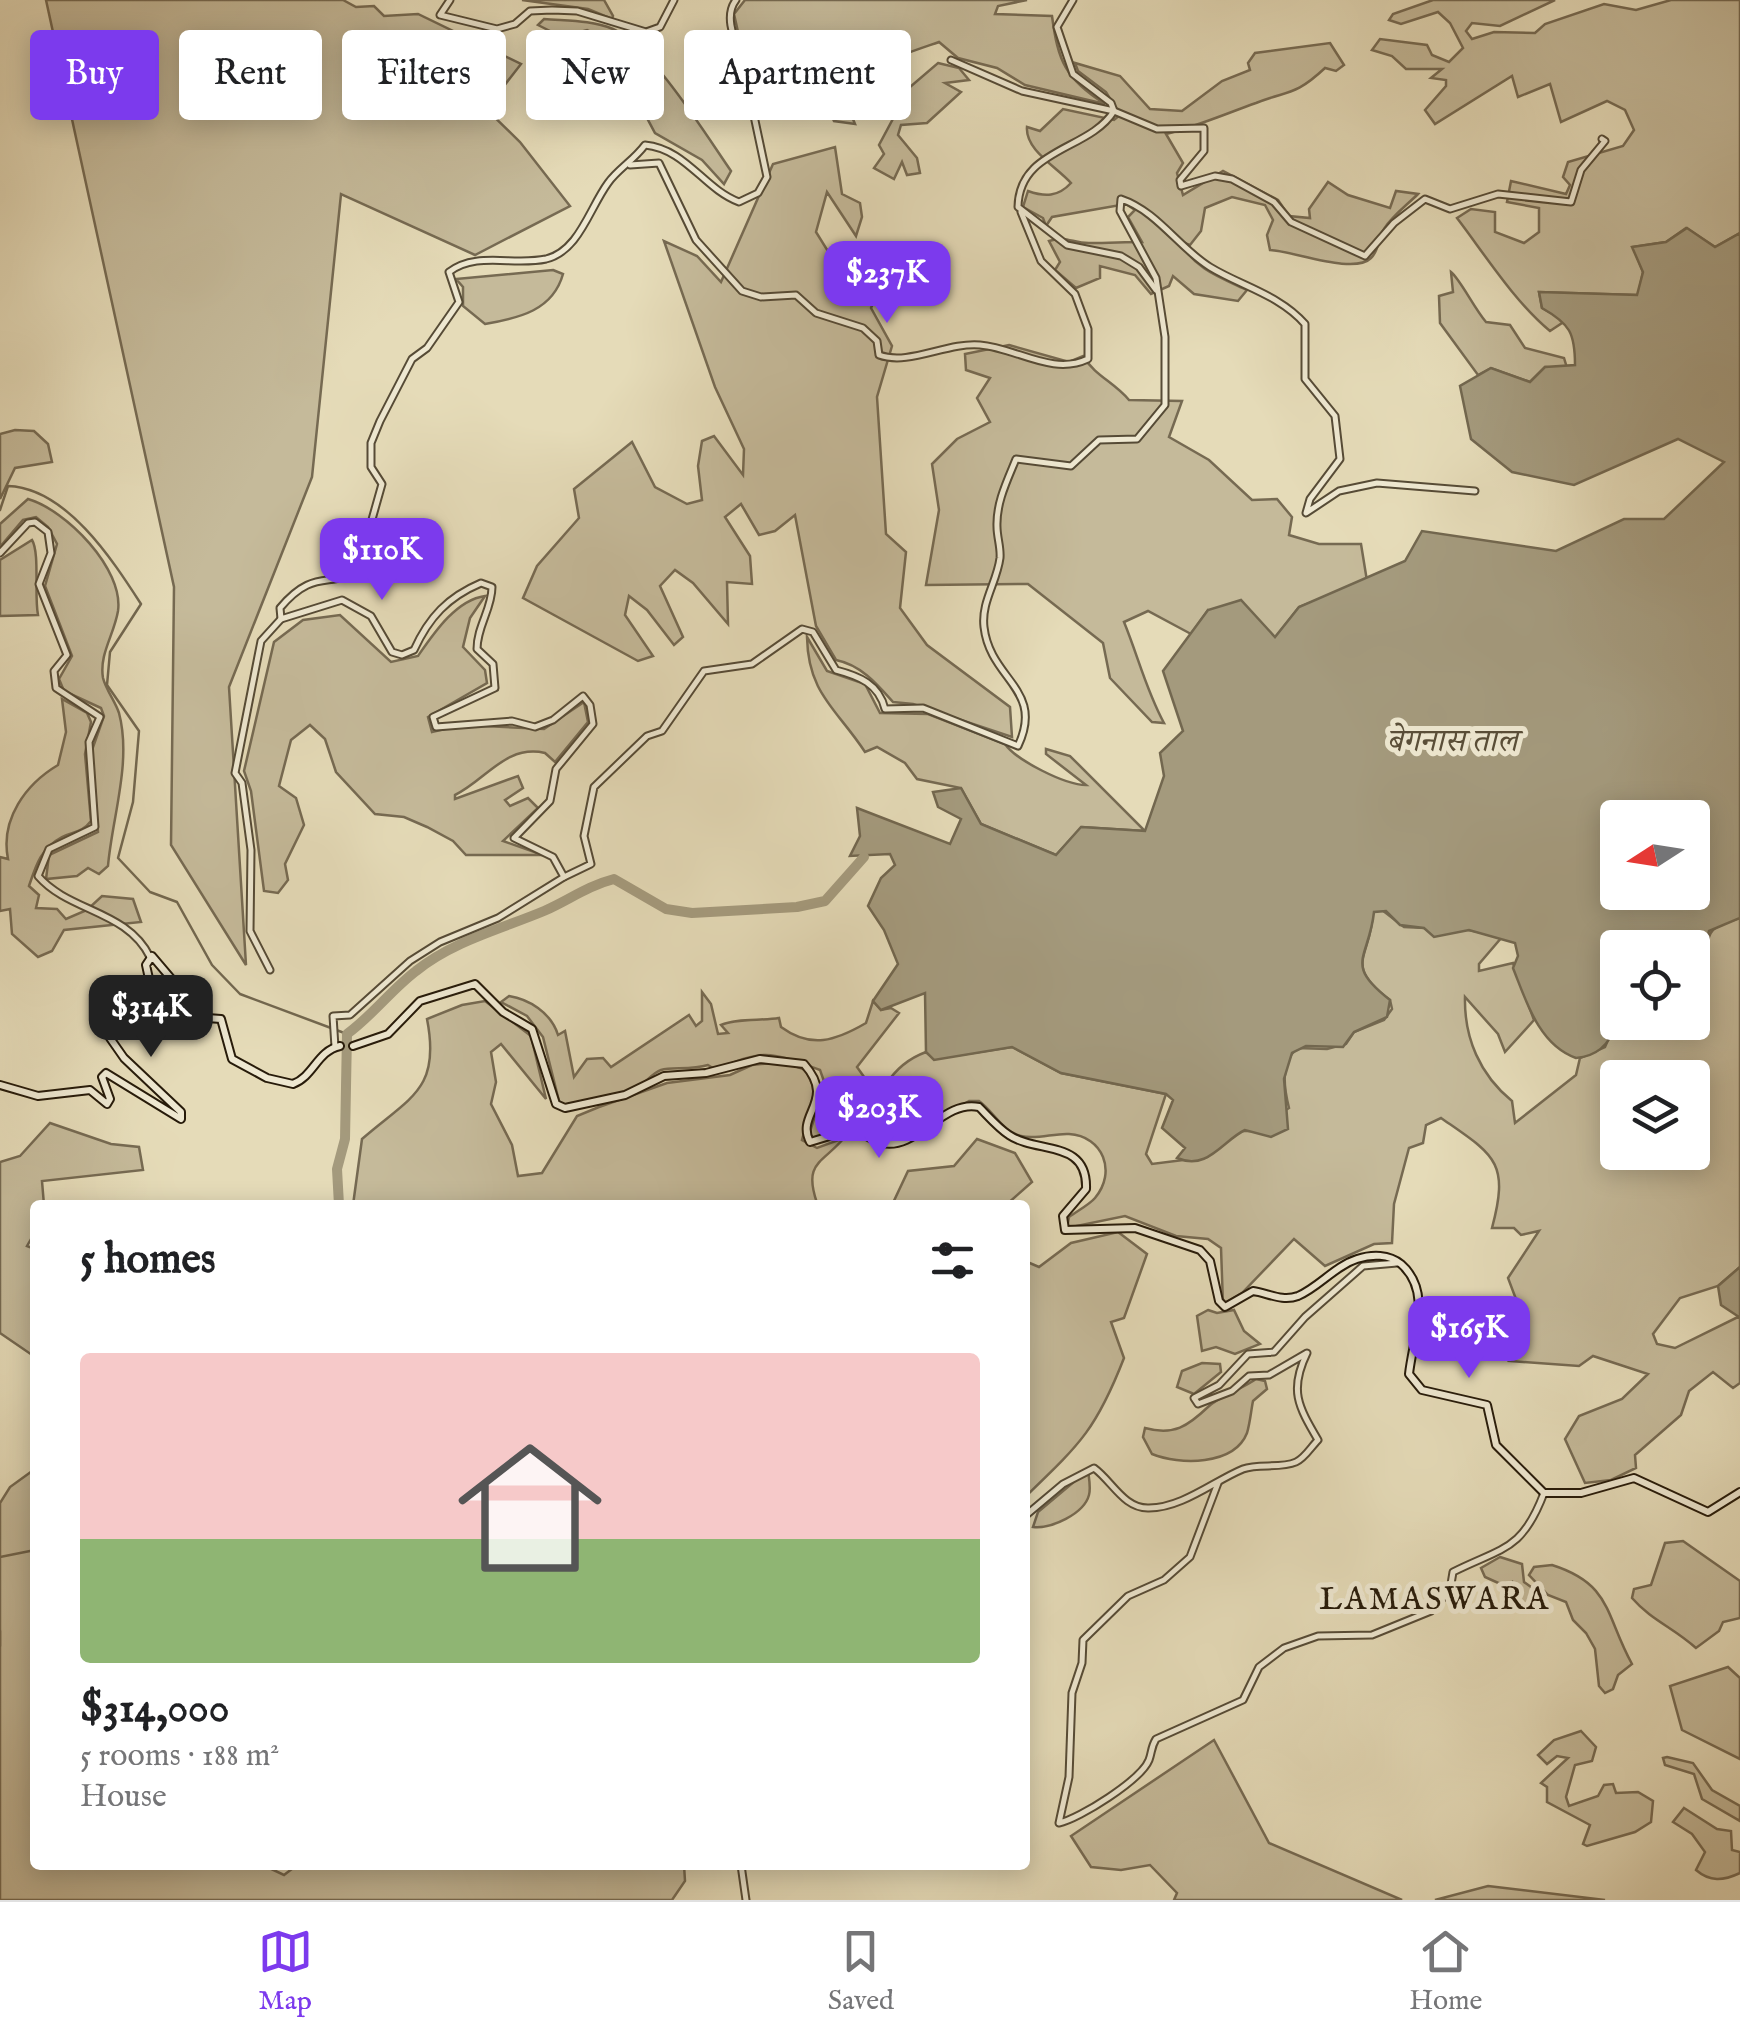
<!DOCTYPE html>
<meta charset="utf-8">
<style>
:root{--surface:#fff;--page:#f2f2f2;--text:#202124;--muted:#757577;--line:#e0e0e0;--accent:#7c3aed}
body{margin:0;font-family:"IM FELL English","Noto Serif Devanagari",serif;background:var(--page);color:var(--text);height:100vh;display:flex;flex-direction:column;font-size:38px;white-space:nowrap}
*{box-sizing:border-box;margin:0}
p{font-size:32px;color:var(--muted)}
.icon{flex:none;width:55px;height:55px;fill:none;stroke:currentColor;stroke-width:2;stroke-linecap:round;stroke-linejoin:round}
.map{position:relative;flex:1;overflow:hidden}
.drawer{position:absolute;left:30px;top:1200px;width:1000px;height:670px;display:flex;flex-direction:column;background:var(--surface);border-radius:10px;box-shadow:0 5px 25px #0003}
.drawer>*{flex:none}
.hud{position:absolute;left:30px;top:30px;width:1000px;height:90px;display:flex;gap:20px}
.needle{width:65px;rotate:258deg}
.tools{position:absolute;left:1600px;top:800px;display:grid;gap:20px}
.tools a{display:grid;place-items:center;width:110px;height:110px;border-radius:10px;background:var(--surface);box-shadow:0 5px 25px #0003;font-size:50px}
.price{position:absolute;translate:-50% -85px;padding:0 22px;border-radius:20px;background:var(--accent);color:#fff;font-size:32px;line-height:65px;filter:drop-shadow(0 2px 5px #0008)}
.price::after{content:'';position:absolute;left:50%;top:60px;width:30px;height:22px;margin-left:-15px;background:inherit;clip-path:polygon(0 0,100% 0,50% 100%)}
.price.current{background:#222;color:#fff}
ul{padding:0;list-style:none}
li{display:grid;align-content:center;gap:20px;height:530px;padding:0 50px}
li span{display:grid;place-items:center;height:310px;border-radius:10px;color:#555}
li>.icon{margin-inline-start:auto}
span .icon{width:180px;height:180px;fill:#fffc;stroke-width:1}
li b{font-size:42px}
h2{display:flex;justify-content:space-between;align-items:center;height:120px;padding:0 50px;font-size:42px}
.tag{padding:0 35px;border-radius:10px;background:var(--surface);box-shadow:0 5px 25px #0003;font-size:35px;line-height:90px}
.tag.current{background:var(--accent);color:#fff}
.tabs{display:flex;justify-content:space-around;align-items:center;height:140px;border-top:2px solid var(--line);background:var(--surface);font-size:28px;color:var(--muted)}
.tabs a{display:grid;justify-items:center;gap:5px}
.tabs .current{color:var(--accent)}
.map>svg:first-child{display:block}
.green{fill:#c5ba9a;stroke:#766a52;stroke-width:2.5;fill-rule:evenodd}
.water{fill:#a49a7d;stroke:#72674f;stroke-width:2.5;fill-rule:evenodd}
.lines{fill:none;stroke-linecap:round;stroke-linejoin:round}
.stream{stroke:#72674f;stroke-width:2.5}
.river{stroke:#a49a7d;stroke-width:10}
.minor-casing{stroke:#564b36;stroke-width:9}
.secondary-casing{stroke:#271b0a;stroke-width:10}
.minor{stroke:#eee8d1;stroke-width:5}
.secondary{stroke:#eee8d1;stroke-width:6}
.labels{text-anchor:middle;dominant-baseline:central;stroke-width:10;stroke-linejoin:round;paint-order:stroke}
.water-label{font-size:32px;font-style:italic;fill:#594e38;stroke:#eee8d1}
.neighbourhood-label{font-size:32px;letter-spacing:2.5px;fill:#271b0a;stroke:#eee8d1}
</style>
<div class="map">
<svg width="1740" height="1900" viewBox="0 0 1740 1900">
<rect width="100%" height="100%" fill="#e5dbb8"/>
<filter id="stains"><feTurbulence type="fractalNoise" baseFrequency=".002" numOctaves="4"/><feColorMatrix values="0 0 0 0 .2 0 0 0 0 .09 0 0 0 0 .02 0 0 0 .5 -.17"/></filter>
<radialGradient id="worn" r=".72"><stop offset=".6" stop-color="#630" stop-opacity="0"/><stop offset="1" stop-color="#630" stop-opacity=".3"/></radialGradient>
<g class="green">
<polygon points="46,0 343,0 356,7 374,6 384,16 418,14 521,64 486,109 520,142 570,206 475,255 341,194 312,477 229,687 246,965 171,845 174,587"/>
<polygon points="522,0 604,0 613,16 612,19 588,9"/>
<path d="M745,0H1027L998,6L995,14L1052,16C1058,61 1065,79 1105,104L1025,85L997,68L958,58L939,42C899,56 863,65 848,107L855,124L834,121L827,105L830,82L785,46H757L738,32L734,14Z"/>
<path d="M1433,0H1555L1500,26L1472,23L1466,31L1472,39L1494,32L1535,33L1545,24L1604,4L1636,10L1671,0H1740V233L1715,247L1686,228L1666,242L1633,247L1643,272L1638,295L1539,292L1542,308L1565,321L1550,331C1514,301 1486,256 1457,218L1471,209L1495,212V232L1524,243L1539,232V208L1507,202L1511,181L1566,194L1570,185L1563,177L1568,162L1623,146L1634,130L1625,110L1607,101L1561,122L1550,84L1518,97L1512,76L1435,124L1425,110L1446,86V80L1431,78L1442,69H1406L1392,56L1372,50L1380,39L1427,45L1432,55L1449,62L1463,48L1450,23L1438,12L1401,24L1389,20L1393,14Z"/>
<path d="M544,19C567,21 591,20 613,29C651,46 706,135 731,171L724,184L702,160L655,133L605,39L587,30L562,37L538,25Z"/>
<path d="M1330,43L1344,65L1336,71L1325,68C1295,96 1289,90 1256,103C1225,114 1198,126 1166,134L1183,163L1177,173L1183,195L1223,171L1278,200L1289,216L1310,218L1309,209L1328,182L1348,195L1390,208L1396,191L1418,194C1407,205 1392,216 1384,229C1378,238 1379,251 1371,258C1354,275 1294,251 1270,250L1267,235L1273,220L1265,205L1232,197L1205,208L1201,231L1190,245L1179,241C1195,269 1219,277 1247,290L1238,301L1194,294L1173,276L1169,286L1151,294L1135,275L1100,266V278L1076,288L1055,270L1060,262L1049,241C1067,235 1073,244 1091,243C1108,243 1126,242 1142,242L1128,217L1135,210L1126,204L1052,217L1046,226L1043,218L1023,207L1028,191C1045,197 1058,197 1071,183C1057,167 1025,150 1027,127L1040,131L1063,109L1114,120L1120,115L1106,92L1078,71L1075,63L1120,76L1150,109L1182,111L1222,81L1250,70L1248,63L1255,53Z"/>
<polygon points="938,63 959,68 969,80 945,83 961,92 927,123 901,125 898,135 917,158 920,173 907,175 902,162 894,179 874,168 884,154 879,145 910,87"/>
<path d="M835,147L842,194L860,203L862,217L856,236L827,192L816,232L839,269L875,299L871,308L892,346L877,397L886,534L906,552L900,608L927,645L1010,707L1012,737L913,704L893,702C877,684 861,665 836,660L816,626L795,515L775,531L759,535L741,504L725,517L750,556L752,584L727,582L728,624L693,583L675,570L660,586L683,637L674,645L647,610L629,596L625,615L653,656L638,661L523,598L537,566L579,518L574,489L632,442L655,487L687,504L702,500L698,466L702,441L714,436L743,475L744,449L715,387L664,241L697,256L721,282L773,164Z"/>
<path d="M553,270L563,274C553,310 520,318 485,324L463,306V287L456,279Z"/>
<path d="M1451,272C1460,279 1474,308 1486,322L1510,325L1525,348L1564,358L1567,368L1545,367L1530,382L1491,368L1478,375L1440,323L1439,296L1453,292Z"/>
<path d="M1009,345L1069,362L1083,356C1095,376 1114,382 1129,400L1182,401L1169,437L1209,460L1252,500L1277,499L1292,517L1289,535L1319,544H1361L1367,581L1299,607L1275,638L1208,610L1191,634L1148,611L1124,622C1138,656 1146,690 1164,723L1152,722L1110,678L1103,643L1028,584L926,585L939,510L932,464L957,439L990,422L977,398L990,378L966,370L965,354Z"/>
<polygon points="15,430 34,431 48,444 52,462 15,468 0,499 0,434"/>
<path d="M28,499C66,510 124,569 118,611C114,635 99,654 103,678C106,690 115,701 119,713C132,762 112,818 108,866L99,874L88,868L77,876L46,879L49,855L98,832L92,750L104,716L101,708L64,691L59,679L72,656L45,586L57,544L48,527L36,517L23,520L0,547V524Z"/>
<path d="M32,540C40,553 34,595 38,615L0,616V560Z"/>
<path d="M485,596L470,618L463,647L485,670L487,683L428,717L432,732L462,725L544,729L584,702L588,722L555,762L545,753C506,744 486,780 455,795V799L518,776L523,788L505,800L510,806L528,798L538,808L503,841L543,855H466L453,841L427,827L404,817L375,814L336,772L325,739L310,725L291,740L279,786L296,798L304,825L285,864L288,880L278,893L264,891L251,791L244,771L274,642L303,620L340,615L391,662L418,656C434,633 456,600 485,596Z"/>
<path d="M807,637L827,671L865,684L880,713L928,714L1005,744C1016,760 1065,785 1086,785L1046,754V749L1070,756L1145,831L1082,827L1056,855L981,824L961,788L917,779L905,763L877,747L865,752C837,709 808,694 807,637Z"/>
<path d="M62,699L87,713L91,722L85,754L91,821C82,833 74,831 62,837C41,848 36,865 29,886L39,895L36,908L57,909L66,919L87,910L102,896L133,899L141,922L64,930L52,951L38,957L12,934L10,909L0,911V857L8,859C0,819 26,784 58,765L66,732Z"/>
<path d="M1382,910L1404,927L1469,930L1502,937L1479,964V971L1513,963L1534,1020L1505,1052L1498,1034L1465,997C1464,1038 1480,1075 1512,1101L1515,1123L1576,1075L1580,1058L1605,1047L1617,1019L1618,1022H1692L1693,969L1704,963C1710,930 1705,929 1740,918V1267L1718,1286L1680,1298L1653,1334L1657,1344L1675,1348L1740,1316V1383L1733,1388L1713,1372L1689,1391L1681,1415L1635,1455L1636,1468L1611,1480L1585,1483L1565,1439L1579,1416L1622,1399L1648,1374L1593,1356L1579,1366L1509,1361L1525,1323L1508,1278L1539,1231L1521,1235L1514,1228H1492C1510,1161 1494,1155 1441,1118L1426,1125L1423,1143L1409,1148L1394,1204L1392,1243L1374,1244L1325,1266L1294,1239L1242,1293L1223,1304L1221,1248L1208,1239L1176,1236L1125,1216L1067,1228L1069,1217C1077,1211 1089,1205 1095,1198C1117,1172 1103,1136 1069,1134C1054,1133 1036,1140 1021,1136C1003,1132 993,1111 979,1101H969C941,1116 898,1154 867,1133C877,1098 888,1066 926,1052L934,1059L1012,1047L1061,1073L1166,1094L1146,1154L1152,1164L1207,1157L1240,1131H1253L1289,1108C1284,1088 1280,1064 1297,1048L1327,1049L1346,1044L1354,1032L1384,1020L1392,1009L1390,1000C1342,963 1371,959 1373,912ZM1618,1078H1692V1152H1618Z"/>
<path d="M702,992L711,1004L718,1034L728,1033L721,1025C736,1018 761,1021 779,1018L781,1027C811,1049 835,1041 866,1023L873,1001L881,1010L891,1008L899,1013L857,1067L867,1081C863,1114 848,1128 817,1140L809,1135L825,1084L820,1070C773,1053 764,1047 716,1070L708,1065C691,1070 672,1067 661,1070C652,1073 644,1085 635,1089C618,1096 596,1094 583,1105H560L543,1037L527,1016L501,1002L509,996C528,999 551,1012 558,1035L565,1031L574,1077L587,1059L603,1058L611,1067L689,1015L696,1026L702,1021Z"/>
<path d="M485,1001L531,1036L546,1099L501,1044L491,1052L496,1082L491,1104L512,1145L518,1176L542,1173L577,1116L599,1107L667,1083L730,1075L752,1065L783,1062L806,1070L815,1091L802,1140L817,1148L844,1138C822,1164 803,1162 817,1203L836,1205H353L362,1139C410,1097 441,1090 427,1019L462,1005Z"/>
<polygon points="50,1123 111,1144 139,1147 143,1170 42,1181 44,1205 35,1205 35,1232 27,1246 35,1249 35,1357 0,1333 0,1162 20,1156"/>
<polygon points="977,1139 1015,1153 1032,1182 1006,1205 892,1205 908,1171 954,1166"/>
<path d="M1118,1232L1147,1254L1124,1318L1111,1322L1124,1358C1096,1430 1080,1444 1025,1497V1261L1039,1267L1071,1243Z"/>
<polygon points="1208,1310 1217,1313 1234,1310 1244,1331 1260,1344 1235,1354 1216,1347 1202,1351 1197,1316"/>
<polygon points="1202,1363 1220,1364 1221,1372 1194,1394 1177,1387 1182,1371"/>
<path d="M1256,1379L1265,1381L1267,1389L1253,1401C1251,1411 1250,1423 1247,1433C1234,1466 1179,1465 1152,1454L1143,1437L1145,1428C1174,1436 1188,1426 1208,1407C1220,1396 1242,1389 1256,1379Z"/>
<polygon points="35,1469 35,1865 263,1865 284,1875 297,1865 684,1865 685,1881 672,1900 0,1900 0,1503 10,1487"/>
<path d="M1088,1470C1089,1478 1091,1488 1089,1495C1084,1514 1051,1529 1033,1527L1038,1512Z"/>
<path d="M1683,1541L1740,1581V1618L1723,1622L1719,1631L1696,1648C1674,1628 1651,1620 1632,1598L1634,1589L1651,1585L1665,1543Z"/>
<polygon points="1500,1557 1522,1564 1524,1582 1545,1597 1545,1606 1525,1606 1513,1594 1512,1582 1505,1586 1485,1577 1481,1568"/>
<path d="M1552,1565C1612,1584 1605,1615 1632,1664L1618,1675L1613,1689L1605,1693L1599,1686L1595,1649L1586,1633L1573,1620L1566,1602L1548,1595L1529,1575L1534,1567Z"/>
<polygon points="1728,1667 1740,1678 1740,1759 1682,1730 1670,1686"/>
<polygon points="1581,1731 1596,1747 1592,1761 1575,1765 1566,1797 1569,1806 1598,1796 1604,1785 1613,1784 1616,1793 1638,1792 1653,1801 1651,1822 1635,1832 1587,1846 1583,1844 1590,1825 1547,1802 1547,1787 1541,1783 1568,1758 1557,1756 1547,1764 1538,1755 1554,1740"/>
<polygon points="1214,1740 1269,1843 1402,1900 1174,1900 1177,1893 1150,1865 1121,1870 1091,1867 1071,1836"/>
<polygon points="1667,1757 1693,1763 1712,1790 1740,1806 1740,1821 1702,1799 1694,1774 1665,1765 1663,1758"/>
<path d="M1684,1808L1717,1829L1731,1831L1732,1850L1740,1852V1873C1723,1881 1710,1882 1696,1870L1705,1852L1692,1834L1673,1822Z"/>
<polygon points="1488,1886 1605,1900 1435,1900"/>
</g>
<g class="water">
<path d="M1687,228L1715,247L1740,233V918L1709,931L1700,967L1693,969L1692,948H1618C1618,988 1630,1053 1576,1058C1539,1045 1526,1001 1513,968L1518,956L1515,943L1469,930L1434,937L1424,928L1400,925L1386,911L1374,912C1369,959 1343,964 1390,1000L1387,1017L1354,1032L1343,1047L1306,1046L1292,1053L1284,1079L1288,1129L1271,1137L1245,1130C1222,1141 1208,1171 1177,1158L1185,1148L1162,1128L1173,1100L1166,1094L1061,1073L1012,1047L934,1060L926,1052L925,993L881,1010L873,1001L898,964L884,930L868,906L881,878L895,865L890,854L850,856L860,836L857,808L950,844L961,819L938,807L933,792L961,788L981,824L1056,855L1081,827L1145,831L1164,776L1160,753L1183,731L1163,671L1208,610L1241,600L1275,637L1299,607L1405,561L1422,531L1556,551L1624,519H1664L1724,462L1678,439L1574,485L1512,472L1471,439L1460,386L1491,368L1530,382L1545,367L1575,365C1575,333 1570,324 1542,308L1539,292L1637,295L1643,272L1632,247L1666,242ZM1618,818H1692V892H1618Z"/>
<polygon points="1740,1267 1740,1316 1739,1317 1721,1305 1718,1286"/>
</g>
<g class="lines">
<g class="stream">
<path d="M0,510L8,486C66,488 112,559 141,604L110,652L107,685L139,731L133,802L118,858L150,892L177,902L212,965L240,994L347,1034"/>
<polyline points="0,1557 35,1550"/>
<polyline points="0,1631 0,1646"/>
</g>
<path class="river" d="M339,1205L337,1169L345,1139L347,1034C373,1015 391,990 416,971C453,941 501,929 544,911C569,900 587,886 614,879L666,909L692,913L797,907L825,901L864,857"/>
<defs>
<g id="minor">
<polyline points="450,0 440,15 497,29 515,24 530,11 552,10 577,11 646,32 660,27 674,0"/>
<path d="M1073,0L1057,27L1073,74L1111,103L1114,111C1089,151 1019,148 1018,207L1067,245L1121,256L1139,267L1156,290"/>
<polyline points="951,60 1022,91 1114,111 1157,129 1204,128 1204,151 1180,180 1181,186 1215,176 1232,179 1274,202 1291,222 1365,256 1394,223 1425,199 1450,209 1498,194 1571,202 1581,170 1605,141 1602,139"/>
<path d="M630,165L659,163L696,240L742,291L761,297L796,295L816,313L863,328L877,341L879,355C909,366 947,342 980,345C1017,348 1052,376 1088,359V329L1075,294L1041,261L1021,212"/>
<path d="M0,553L28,523L35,522L48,532L51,553L39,584L67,655L54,671L56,688L100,717L89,742L95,827L49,849L38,876C69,912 127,910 150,957"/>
<path d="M564,877L591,864L584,836L594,787L647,736L662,731L704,671L752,664L802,629L813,632L836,670C859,676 879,684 885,709L923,708L1018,746C1045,689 990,680 984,627C981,602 997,582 1000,558C1001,548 997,537 997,527C996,503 1007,481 1016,459L1071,466L1099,440L1137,439L1165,405V337L1156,278L1120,211L1121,199C1157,211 1179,248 1210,267C1241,286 1280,295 1305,324V379L1335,416L1340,459L1310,499L1306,513L1339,491L1377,483L1475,491"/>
<polyline points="270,970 250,931 251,850 242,783 235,773 261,641 281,619"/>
<path d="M335,1047L333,1016L350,1015L410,961L440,942L498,918L564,877L553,857L514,838L550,801L556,769L593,724L590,705L583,696L553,720L535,727L512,721L436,727L433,717L495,688L493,664L477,649C477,626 492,609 492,587L481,583C448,597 429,617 414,650L402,655L392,652L371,616L342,600L281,619L280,608C315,566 332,590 358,569L382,484L371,467V443L380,421L412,359L427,348L459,302L449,272C476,251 513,266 546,259C579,251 589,209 608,183C618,169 634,160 645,145C686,149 704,189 739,202L758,193L767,177L740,50C732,36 725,14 736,0"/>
<path d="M1218,1483L1190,1557L1164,1580L1128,1596L1083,1640L1082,1663L1072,1693L1069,1777L1059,1823C1079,1819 1141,1780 1149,1760C1152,1752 1151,1747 1156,1739L1243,1700L1259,1667L1284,1648L1318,1636L1372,1635L1431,1611L1450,1590L1453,1572C1503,1547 1522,1551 1544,1493"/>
<path d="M1025,1516L1063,1484L1094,1468C1112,1481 1124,1509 1149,1508C1182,1508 1214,1481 1243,1469C1258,1463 1280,1469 1296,1462C1305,1458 1311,1447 1318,1440C1298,1406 1289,1390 1307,1353L1269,1375L1249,1376L1232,1391L1198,1404L1194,1398L1219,1385L1248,1354L1274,1352L1305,1317L1363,1266L1397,1263"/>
<polyline points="741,1865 746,1900"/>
</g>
<g id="secondary">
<path d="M353,1046L388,1034L420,1001L475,984L503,1012L532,1029L556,1104L565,1108L625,1095L664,1076L706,1073L760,1059L804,1064C837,1101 795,1114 810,1142L853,1129C862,1132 872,1141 882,1143C917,1151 943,1099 979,1107C988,1116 998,1128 1009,1135C1037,1154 1088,1139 1086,1189L1063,1216L1065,1230L1135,1228L1200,1250L1210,1261L1219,1301L1225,1307L1253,1291C1268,1293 1282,1302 1298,1296C1319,1287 1335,1266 1357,1259C1372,1254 1389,1254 1401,1264C1433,1292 1413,1337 1409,1374L1422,1390L1487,1405L1496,1445L1544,1493H1581L1634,1478L1708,1512L1740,1492"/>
<path d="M0,1085L38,1096L90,1090L107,1104L110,1099L102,1077L106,1073L181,1119V1112L124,1058L110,1038L117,1018L153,997L146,965L152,956L180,989V1016L221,1019L232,1059L267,1078L293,1084C314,1076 317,1051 340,1046"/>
</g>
</defs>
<use href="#minor" class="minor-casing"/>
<use href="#secondary" class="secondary-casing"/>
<use href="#minor" class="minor"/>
<use href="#secondary" class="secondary"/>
</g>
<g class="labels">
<g class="water-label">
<text x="1452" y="742">बेगनास ताल</text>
</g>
<g class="neighbourhood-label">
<text x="1435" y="1600">LAMASWARA</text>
</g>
</g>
<rect width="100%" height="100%" filter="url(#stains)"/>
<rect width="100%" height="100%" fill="url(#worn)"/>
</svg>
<div class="tools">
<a><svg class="needle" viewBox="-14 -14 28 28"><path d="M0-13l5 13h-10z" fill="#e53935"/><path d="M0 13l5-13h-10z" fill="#757577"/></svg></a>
<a><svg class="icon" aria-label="locate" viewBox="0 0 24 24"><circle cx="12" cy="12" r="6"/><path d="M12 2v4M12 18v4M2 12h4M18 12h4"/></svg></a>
<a><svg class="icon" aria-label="layers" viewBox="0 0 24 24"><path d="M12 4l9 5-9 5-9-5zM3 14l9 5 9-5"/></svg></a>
</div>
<b class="price" style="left:887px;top:326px">$237K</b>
<b class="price" style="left:382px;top:603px">$110K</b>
<b class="price current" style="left:151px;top:1060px">$314K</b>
<b class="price" style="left:879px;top:1161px">$203K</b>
<b class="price" style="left:1469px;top:1381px">$165K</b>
<div class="hud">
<a class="tag current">Buy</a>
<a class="tag">Rent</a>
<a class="tag">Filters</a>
<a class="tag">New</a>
<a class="tag">Apartment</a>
</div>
<section class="drawer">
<h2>5 homes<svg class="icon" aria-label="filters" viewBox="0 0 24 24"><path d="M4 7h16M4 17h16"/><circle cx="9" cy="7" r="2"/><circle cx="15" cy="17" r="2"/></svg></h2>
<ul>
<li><span style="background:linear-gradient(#f6c9c9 60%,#8fb573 0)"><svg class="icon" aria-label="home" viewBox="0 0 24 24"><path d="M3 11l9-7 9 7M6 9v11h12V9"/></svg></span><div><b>$314,000</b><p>5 rooms · 188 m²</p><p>House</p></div></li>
</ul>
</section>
</div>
<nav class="tabs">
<a class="current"><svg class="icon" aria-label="map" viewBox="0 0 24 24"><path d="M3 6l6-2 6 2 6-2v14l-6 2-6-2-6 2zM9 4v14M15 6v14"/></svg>Map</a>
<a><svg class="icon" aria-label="saved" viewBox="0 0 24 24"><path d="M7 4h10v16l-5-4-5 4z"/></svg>Saved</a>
<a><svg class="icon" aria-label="home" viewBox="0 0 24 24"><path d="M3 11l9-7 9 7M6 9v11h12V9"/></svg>Home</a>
</nav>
